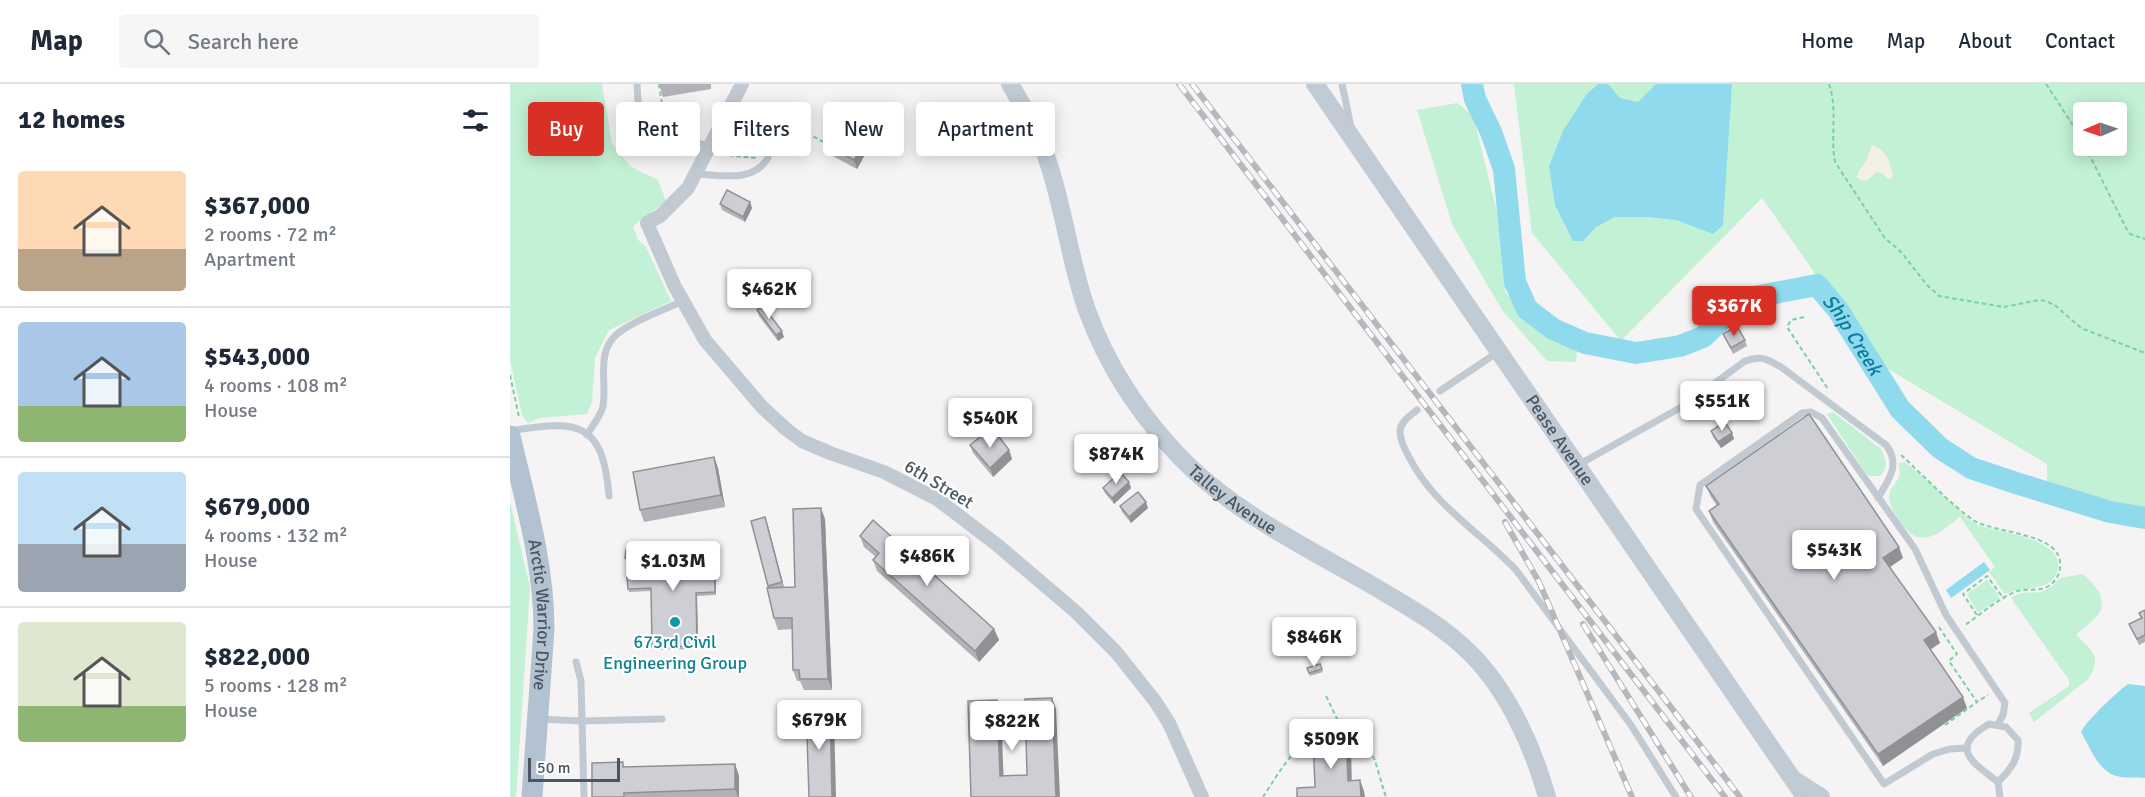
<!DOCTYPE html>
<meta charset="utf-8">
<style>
:root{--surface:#fff;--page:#f6f6f7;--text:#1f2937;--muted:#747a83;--line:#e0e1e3;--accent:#d93025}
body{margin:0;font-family:Signika,sans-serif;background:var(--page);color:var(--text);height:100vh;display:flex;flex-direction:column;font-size:22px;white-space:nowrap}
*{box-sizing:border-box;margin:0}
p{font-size:20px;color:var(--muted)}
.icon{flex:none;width:33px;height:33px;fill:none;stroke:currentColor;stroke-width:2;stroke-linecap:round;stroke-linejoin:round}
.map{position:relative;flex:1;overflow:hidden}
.side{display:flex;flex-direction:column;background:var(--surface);width:510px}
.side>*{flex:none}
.hud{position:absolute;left:18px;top:18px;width:570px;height:54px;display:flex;gap:12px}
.needle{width:39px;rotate:268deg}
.tools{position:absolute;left:1563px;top:18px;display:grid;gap:12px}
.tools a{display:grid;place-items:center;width:54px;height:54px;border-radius:6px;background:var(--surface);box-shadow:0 3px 15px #0003;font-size:30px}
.scale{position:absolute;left:18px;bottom:15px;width:92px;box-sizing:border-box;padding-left:6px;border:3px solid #4a5661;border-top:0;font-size:16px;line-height:21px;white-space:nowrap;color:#4a5661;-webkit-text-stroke:4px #fff;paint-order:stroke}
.price{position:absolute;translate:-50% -51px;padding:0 14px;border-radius:6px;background:#fff;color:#222;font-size:20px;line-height:39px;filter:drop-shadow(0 2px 3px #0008)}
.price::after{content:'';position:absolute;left:50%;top:36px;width:18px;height:14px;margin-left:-9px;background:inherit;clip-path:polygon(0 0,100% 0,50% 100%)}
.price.active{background:var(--accent);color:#fff}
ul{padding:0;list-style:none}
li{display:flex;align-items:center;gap:18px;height:150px;padding:0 18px}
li+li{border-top:2px solid var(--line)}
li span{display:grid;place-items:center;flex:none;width:168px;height:120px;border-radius:6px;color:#555}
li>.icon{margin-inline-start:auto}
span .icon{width:72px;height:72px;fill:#fffc;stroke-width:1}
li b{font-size:26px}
h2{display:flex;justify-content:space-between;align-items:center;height:72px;padding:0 18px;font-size:26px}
.tag{padding:0 21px;border-radius:6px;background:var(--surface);box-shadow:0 3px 15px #0003;font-size:21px;line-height:54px}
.tag.active{background:var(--accent);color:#fff}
header{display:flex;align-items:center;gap:36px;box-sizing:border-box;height:84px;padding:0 30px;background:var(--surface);border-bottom:2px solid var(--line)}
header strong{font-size:28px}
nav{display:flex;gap:33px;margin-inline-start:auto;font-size:21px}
.search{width:420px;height:54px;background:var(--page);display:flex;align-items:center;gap:15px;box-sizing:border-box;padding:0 21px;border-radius:6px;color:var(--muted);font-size:22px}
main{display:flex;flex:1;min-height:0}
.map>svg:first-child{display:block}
.green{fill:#c3f1d5;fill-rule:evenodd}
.sand{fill:#f5f0e5}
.water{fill:#90daee}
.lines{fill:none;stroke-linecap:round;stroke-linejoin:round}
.river{stroke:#90daee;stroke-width:22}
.path{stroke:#7ad0a6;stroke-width:2;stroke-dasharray:4.5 3;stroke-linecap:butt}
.lane{stroke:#c1cad2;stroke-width:7}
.street{stroke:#c1cad2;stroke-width:14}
.secondary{stroke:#c1cbd6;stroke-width:18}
.primary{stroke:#b3c2d1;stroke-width:21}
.rail-casing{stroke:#b5b8bd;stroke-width:6}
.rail{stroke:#fff;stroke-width:4;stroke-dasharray:11;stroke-linecap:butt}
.wall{fill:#b0b2b7}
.shaded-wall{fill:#909195}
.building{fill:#cdcfd5;stroke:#909195;stroke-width:1.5}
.culture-dot{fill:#0f9aa8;stroke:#fff;stroke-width:2}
.labels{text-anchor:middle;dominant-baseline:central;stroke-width:4.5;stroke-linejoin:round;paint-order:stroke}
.street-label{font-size:18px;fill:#4a5661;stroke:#fff}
.culture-label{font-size:18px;fill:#0d838f;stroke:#fff}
.water-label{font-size:20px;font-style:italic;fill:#0c7c9b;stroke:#fff}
</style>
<header>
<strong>Map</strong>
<div class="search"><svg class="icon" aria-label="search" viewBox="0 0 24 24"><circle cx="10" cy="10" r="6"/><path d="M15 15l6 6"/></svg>Search here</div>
<nav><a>Home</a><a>Map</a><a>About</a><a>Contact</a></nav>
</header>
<main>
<section class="side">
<h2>12 homes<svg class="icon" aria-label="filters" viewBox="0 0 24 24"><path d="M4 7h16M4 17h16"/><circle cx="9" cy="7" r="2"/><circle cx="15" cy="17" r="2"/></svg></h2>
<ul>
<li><span style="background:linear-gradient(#ffd9b3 65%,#b9a48a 0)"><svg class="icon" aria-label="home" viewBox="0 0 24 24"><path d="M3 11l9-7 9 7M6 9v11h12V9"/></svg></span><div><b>$367,000</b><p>2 rooms · 72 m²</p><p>Apartment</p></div></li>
<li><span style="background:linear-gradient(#a9c7e8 70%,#8fb573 0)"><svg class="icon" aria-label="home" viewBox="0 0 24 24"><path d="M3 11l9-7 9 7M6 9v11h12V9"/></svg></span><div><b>$543,000</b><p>4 rooms · 108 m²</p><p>House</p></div></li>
<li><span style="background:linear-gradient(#bfe0f5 60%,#9aa5b1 0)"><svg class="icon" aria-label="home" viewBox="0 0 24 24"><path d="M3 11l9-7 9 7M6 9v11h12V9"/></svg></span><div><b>$679,000</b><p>4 rooms · 132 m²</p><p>House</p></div></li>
<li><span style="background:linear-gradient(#dfe7d0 70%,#8fb573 0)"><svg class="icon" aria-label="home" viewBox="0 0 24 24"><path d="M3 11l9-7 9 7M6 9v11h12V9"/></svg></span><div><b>$822,000</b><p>5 rooms · 128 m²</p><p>House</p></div></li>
</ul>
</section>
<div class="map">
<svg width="1635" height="713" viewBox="0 0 1635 713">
<rect width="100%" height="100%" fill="#f5f3f3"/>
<g class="green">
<polygon points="0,0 92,0 102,60 121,83 148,96 156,117 123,142 128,156 136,163 161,217 99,246 85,274 82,318 77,330 30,334 18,339 12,331 0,276"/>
<path d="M1004,0H1635V438L1603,419L1537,400V380L1368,279L1252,114L1111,257L1022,149ZM1574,28H1606V62H1574Z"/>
<polygon points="947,19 963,31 990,140 1000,192 995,207 1008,226 1035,253 1067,265 1066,278 1037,277 992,226 942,140 907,26"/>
<path d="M1323,328L1371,365C1376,375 1379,384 1370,392H1359L1355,388L1317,330Z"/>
<path d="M1394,378C1413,391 1430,409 1447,424C1454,430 1460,437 1468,441C1489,449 1558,454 1547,488C1540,509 1512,501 1495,510L1479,488L1485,483L1450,433C1429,448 1412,468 1391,439C1386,432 1380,423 1379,414C1378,406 1386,400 1389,393C1390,389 1389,383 1389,379Z"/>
<polygon points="0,418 20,503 6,713 0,713"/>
<path d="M1573,490C1584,500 1599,515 1588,531C1583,538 1572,544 1566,551C1582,566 1593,573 1578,595L1524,638L1519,629L1559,602V596L1501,514C1519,501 1529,519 1550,494Z"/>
<polygon points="1477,496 1489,511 1489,515 1470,528 1467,527 1457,510"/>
</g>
<path class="sand" d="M1362,61C1376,65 1380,78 1383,91L1381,95L1377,94L1372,89L1367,88L1357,96H1351L1347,93L1348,88L1356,77Z"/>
<g class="water">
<polygon points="1088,0 1098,0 1110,14 1128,18 1146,0 1222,0 1213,141 1203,150 1166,136 1138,133 1105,133 1086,143 1073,157 1063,157 1045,121 1039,82 1053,47 1076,11"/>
<polygon points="1474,478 1480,486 1441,514 1436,506"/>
<path d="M1618,600L1635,602V694C1627,693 1619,694 1611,693C1589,690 1581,665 1571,648C1577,636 1607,608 1618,600Z"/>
</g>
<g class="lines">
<path class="river" id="s1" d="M962,0L965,15L981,48L994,85L1005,198L1017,225L1043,245L1075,259L1126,269L1170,262L1193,253L1233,215L1307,201L1328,226L1390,325L1430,364L1461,384L1509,400L1600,428L1635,434"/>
<g class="path">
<polyline points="149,0 155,40"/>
<path d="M1319,0C1328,26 1320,52 1325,78L1374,153L1392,169L1416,200L1429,212L1494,223L1529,216L1536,217L1546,222L1571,244L1635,269"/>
<polyline points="1536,0 1574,58"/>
<polyline points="277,38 317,60"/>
<polyline points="1575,62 1616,144 1620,150 1635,155"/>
<polyline points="213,66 222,72 248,74"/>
<polyline points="1294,233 1281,236 1277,243 1318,305"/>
<polyline points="0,291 9,333"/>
<path d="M1391,371C1414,392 1438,418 1463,436C1484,450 1553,448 1550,482C1550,489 1547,496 1540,501C1530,509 1516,503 1505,508C1489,514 1470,531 1455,541"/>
<polyline points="1467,531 1453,510 1477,492 1494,515"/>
<polyline points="1429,543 1447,570 1439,577 1467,618 1478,611"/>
<polyline points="816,612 833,647"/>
<polyline points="1435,641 1467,618"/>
<path d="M753,713C771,686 801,629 841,652C846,655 856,660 860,665C865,673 872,702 876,713"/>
</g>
<g class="lane">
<path d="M127,0C128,15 127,35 141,44L198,62"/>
<polyline points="832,0 841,43"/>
<path d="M186,90C211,91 243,99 258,74"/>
<polyline points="930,307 988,268"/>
<path d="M907,326C900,332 891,337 890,347C890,355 895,366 899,373C923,421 970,448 1006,486L1121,641L1166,713"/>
<path d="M0,347C67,336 93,336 99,412"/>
<path d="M77,351C82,342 91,332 93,322C97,300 87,273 103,254C114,240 156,225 173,217"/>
<path d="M1068,381L1175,321L1235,277C1251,271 1257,275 1271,283L1376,361C1391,380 1379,395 1368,414"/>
<polyline points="66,578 71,597 74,713"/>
<polyline points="30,635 72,637 152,635"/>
<path d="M1479,640L1496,643L1508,656C1509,675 1501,685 1488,698C1462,678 1438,664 1479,640Z"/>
<polyline points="1457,664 1440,665 1423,670 1374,700 1186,425 1190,401 1292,329 1301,328 1312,334 1405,465 1436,531 1495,619 1493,631 1488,640"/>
<polyline points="1488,698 1490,713"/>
</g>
<polyline class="street" points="232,0 178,104 150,132 137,139 164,201 195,256 252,323 276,345 292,357 320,369 374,388 427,415 486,460 566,528 606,568 645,617 659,639 692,713"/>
<g class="secondary">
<path id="s2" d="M500,0C516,27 531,54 540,84C555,131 561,183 578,229C596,277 624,322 658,360C713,424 793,461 865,503C899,523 933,542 961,570C998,607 1023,663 1037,713"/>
<path id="s3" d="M805,0L1295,713"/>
<polyline points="1286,697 1311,713"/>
</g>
<path class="primary" id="s4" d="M0,352C15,416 34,479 34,545L22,713"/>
<defs>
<g id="rail">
<polyline points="669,0 1215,713"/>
<polyline points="682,0 1230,713"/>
<polyline points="995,438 1029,498 1122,713"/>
<polyline points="1073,540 1181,713"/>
</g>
</defs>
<use href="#rail" class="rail-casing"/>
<use href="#rail" class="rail"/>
</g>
<g class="wall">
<polygon points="149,0 201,0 201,5 153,13"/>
<polygon points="360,47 363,56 347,85 317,69 314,60"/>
<polygon points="240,118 242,124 235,138 212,126 210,120"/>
<polygon points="247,226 274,253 268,257 249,232"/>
<polygon points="1213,250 1235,256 1237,262 1223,270"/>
<polygon points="1201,347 1222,349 1224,355 1211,364 1203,353"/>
<polygon points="478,355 499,366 502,375 483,393 463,369 460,361"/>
<polygon points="204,373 208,384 215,423 134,438 130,426"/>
<polygon points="1196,402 1393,474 1380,483 1430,559 1420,566 1457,624 1373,682 1203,438 1199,427 1207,422 1201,413"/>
<polygon points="593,404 621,404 604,420 595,409"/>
<polygon points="610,422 638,424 621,439 612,428"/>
<polygon points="315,435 322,606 294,606 290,597 287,597 283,586 282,545 268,546 264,534 258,502 258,442 274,504 285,503"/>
<polygon points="350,452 484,545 489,556 469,578 367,487 363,476 366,473 354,463"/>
<polygon points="204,462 205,465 206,511 187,512 188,565 144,566 142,563 141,507 119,508 118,505 120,493 121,477 116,477 115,474 171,474 189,473"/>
<polygon points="1635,526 1635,558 1629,561 1619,540 1631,534 1629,529"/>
<polygon points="810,580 813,588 800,592 797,584"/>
<polygon points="225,680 229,692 229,713 82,713 115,683"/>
</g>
<g class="shaded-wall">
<polygon points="360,47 363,56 347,85 344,76"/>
<polygon points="240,118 242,124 235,138 233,133"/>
<polygon points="272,247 274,253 268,257 266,251"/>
<polygon points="1222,349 1224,355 1211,364 1208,358"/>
<polygon points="499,366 502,375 483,393 480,384"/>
<polygon points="204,373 208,384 215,423 211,411"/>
<polygon points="619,398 621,404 604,420 602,414"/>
<polygon points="636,418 638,424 621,439 619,433"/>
<polygon points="311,424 315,435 322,606 318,595"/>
<polygon points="255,433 258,442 275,507 272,498"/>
<polygon points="204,462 205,465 206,511 205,508"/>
<polygon points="1389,463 1393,474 1377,485 1373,474"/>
<polygon points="186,509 187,512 188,565 187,562"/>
<polygon points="484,545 489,556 469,578 465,567"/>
<polygon points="1426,548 1430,559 1418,567 1414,556"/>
<polygon points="1453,613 1457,624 1373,682 1368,670"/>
<polygon points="542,614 546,625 550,713 546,713"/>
<polygon points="487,616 491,627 494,703 490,692"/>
<polygon points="320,622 324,633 326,713 322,713"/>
<polygon points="836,650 841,662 842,708 838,697"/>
<polygon points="225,680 229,692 229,713 228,713 225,705"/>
<polygon points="850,696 854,707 855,713 851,713"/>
</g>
<g class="building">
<polygon points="330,31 360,47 344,76 314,60"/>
<polygon points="217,106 240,118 233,133 210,120"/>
<polygon points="253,222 272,247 266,251 247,226"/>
<polygon points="1227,242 1235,256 1221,264 1213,250"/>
<polygon points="1299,330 1389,463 1373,474 1426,548 1414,556 1453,613 1368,670 1199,427 1209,420 1196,402"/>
<polygon points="1215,338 1222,349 1208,358 1201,347"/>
<polygon points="486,349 499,366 480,384 460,361 474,350 478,355"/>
<polygon points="204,373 211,411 130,426 123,388"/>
<polygon points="610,388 619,398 602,414 593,404"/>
<polygon points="628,408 636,418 619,433 610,422"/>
<polygon points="311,424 318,595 290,595 289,586 283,586 282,534 264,534 257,504 285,503 283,425"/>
<polygon points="255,433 272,498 258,502 241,437"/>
<polygon points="363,436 484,545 465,567 363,476 369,469 350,452"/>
<polygon points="189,462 204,462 205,508 186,509 187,562 142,563 141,504 118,505 117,493 120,493 121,474 115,474 116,466 171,474 189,473"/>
<polygon points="1635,526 1635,551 1627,555 1619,540 1632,534 1629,529"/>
<polygon points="810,580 812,585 799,589 797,584"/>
<polygon points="542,614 546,713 461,713 458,617 487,616 490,692 517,691 515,615"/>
<polygon points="296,622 320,622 322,713 299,713"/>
<polygon points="836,650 838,697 850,696 851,713 787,713 787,704 805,703 803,652"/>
<polygon points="113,678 113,683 225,680 225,705 114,709 114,713 82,713 82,679"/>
</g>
<circle class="culture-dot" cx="165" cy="538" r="6"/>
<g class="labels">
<g class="street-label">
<text stroke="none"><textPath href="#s3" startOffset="432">Pease Avenue</textPath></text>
<text transform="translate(429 400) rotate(31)">6th Street</text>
<text stroke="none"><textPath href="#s2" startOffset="483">Talley Avenue</textPath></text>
<text stroke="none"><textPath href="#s4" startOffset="182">Arctic Warrior Drive</textPath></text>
</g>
<g class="culture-label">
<text x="165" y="558">673rd Civil<tspan x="165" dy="21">Engineering Group</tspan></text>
</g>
<g class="water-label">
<text stroke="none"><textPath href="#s1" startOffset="615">Ship Creek</textPath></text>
</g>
</g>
</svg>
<div class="tools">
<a><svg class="needle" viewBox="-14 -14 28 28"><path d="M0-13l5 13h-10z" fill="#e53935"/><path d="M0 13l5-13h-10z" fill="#747a83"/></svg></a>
</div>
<div class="scale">50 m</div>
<b class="price" style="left:259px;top:236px">$462K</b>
<b class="price active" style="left:1224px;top:253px">$367K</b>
<b class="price" style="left:1212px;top:348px">$551K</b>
<b class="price" style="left:480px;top:365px">$540K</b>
<b class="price" style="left:606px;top:401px">$874K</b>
<b class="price" style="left:1324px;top:497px">$543K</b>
<b class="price" style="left:417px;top:503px">$486K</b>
<b class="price" style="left:163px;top:508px">$1.03M</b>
<b class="price" style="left:804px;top:584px">$846K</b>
<b class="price" style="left:309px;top:667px">$679K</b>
<b class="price" style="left:502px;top:668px">$822K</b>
<b class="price" style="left:821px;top:686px">$509K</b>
<div class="hud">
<a class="tag active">Buy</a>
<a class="tag">Rent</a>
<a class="tag">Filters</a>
<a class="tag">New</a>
<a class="tag">Apartment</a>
</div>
</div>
</main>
